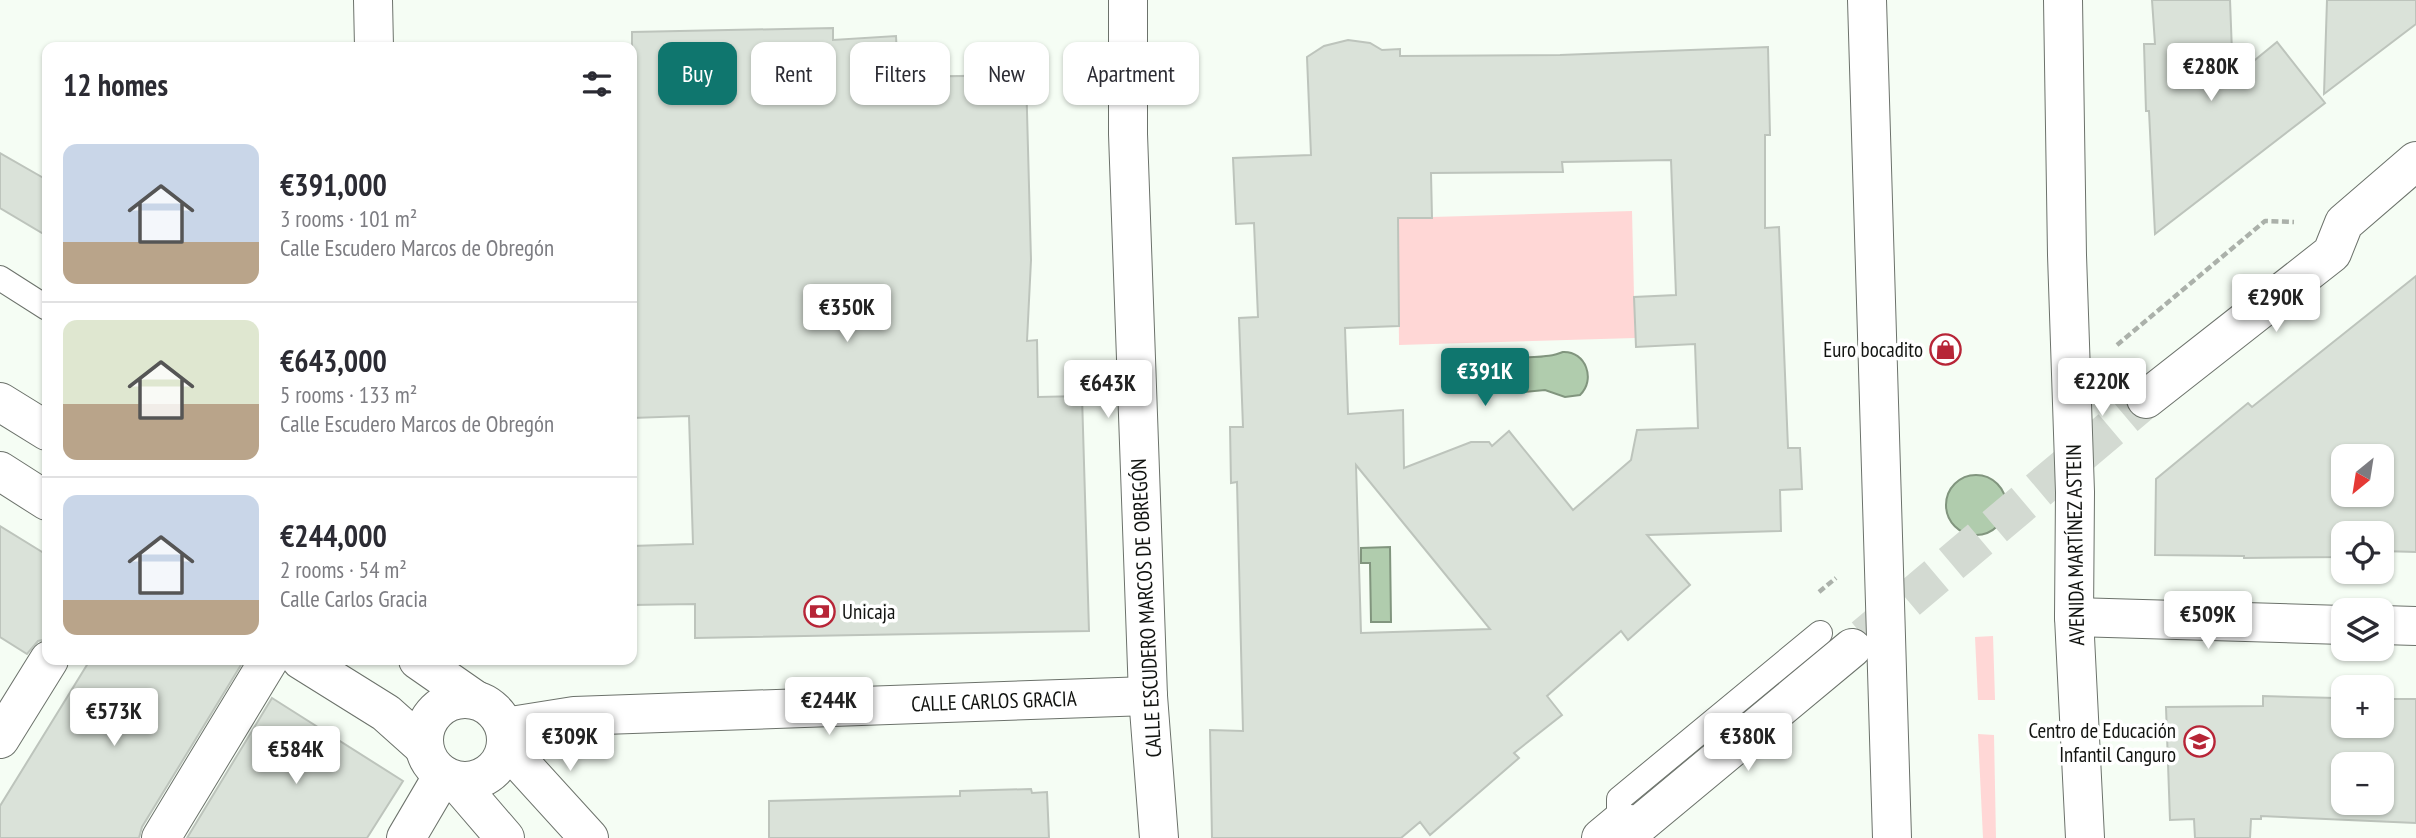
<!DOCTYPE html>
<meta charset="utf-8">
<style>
:root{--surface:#fff;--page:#f2f2f3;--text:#2b2b33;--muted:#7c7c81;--line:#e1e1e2;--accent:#0f766e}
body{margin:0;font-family:"PT Sans Narrow",sans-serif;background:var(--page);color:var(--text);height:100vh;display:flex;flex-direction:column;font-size:26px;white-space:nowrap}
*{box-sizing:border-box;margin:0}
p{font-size:23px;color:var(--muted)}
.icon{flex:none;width:38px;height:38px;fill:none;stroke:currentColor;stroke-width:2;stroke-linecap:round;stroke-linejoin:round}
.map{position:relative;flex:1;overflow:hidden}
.sheet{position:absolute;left:42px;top:42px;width:595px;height:623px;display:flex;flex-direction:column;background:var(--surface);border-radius:14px;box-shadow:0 2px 5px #0004}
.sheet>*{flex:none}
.guide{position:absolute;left:658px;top:42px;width:665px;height:63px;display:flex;gap:14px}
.needle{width:46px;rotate:210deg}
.fabs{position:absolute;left:2331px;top:444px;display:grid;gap:14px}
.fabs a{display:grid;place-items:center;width:63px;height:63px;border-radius:14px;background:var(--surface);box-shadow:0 2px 5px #0004;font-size:35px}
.price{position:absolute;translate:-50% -60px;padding:0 16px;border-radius:7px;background:#fff;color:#222;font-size:23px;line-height:46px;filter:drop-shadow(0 2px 4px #0008)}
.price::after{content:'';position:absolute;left:50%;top:42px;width:21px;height:16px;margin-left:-10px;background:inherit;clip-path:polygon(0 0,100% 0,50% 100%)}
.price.current{background:var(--accent);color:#fff}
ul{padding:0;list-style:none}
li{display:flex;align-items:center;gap:21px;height:175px;padding:0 21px}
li+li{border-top:2px solid var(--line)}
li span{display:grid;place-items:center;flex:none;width:196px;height:140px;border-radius:14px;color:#555}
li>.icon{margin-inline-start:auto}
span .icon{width:84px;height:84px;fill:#fffc;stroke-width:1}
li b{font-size:30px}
h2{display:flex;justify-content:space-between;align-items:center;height:84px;padding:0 21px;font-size:30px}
.pill{padding:0 24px;border-radius:14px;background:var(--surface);box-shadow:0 2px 5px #0004;font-size:24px;line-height:63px}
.pill.current{background:var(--accent);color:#fff}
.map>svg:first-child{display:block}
.green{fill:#ffd7d6}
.water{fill:#b0ccad;stroke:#81957e;stroke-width:2}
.building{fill:#dae2d9;stroke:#bdc4bc;stroke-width:2;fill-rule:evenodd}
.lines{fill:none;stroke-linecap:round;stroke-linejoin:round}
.secondary-tunnel{stroke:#d3dad2;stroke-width:38;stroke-dasharray:38 19;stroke-linecap:butt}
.lane-casing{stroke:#6c726b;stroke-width:26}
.street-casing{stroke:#6c726b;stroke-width:40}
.secondary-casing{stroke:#6c726b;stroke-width:40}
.path{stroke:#abb1aa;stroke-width:4.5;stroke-dasharray:7 3.5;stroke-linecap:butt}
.lane{stroke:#fff;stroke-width:24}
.street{stroke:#fff;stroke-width:38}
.secondary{stroke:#fff;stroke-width:38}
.labels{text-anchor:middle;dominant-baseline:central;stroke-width:7;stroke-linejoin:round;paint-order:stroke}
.poi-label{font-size:21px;fill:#121411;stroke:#fff;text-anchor:end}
.street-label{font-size:21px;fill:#121411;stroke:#fff}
</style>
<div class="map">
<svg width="2416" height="838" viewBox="0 0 2416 838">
<rect width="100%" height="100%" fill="#f5fdf4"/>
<g class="green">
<polygon points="1632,211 1635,338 1399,345 1398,218"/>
<polygon points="1993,636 1995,700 1978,700 1975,637"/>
<polygon points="1978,734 1994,735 1996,838 1983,838"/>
</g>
<g class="water">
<path d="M1563,352C1586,351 1596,380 1580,395L1565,397L1545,390L1523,392C1516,388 1510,383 1511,374C1512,352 1531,359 1546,356C1552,356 1557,354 1563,352Z"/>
<circle cx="1976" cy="505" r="30"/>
<polygon points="1390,547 1391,622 1371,622 1370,563 1361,563 1361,548"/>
</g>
<g class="building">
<polygon points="2152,0 2230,0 2233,78 2277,42 2325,103 2155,234 2149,111 2146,111 2144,44 2155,44"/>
<polygon points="2327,0 2416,0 2416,24 2324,94"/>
<polygon points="833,28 833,40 896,36 898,77 1026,75 1031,260 1027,341 1037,340 1038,397 1082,396 1089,631 695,638 695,604 632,605 632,546 693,544 689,416 632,418 632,32"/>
<path d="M1348,40L1370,43L1382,50L1400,49V56L1560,55L1768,47L1770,135H1765V228L1779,227L1788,448H1800L1802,489L1780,490L1781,531L1647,535L1690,585L1628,640L1621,631L1547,696L1562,715L1514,753L1519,758L1430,835L1420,822L1401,838H1212L1210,730L1243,731L1237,482L1231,483L1230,427H1243L1239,318L1258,317L1254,223L1236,224L1233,158L1311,155L1307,57L1324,46ZM1671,160L1676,295L1634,297L1636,347L1695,344L1698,428L1637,430L1631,460L1573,510L1509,431L1492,446L1489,442H1471L1404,468L1403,410L1348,414L1345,328L1399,326L1398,218H1432L1431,173L1563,172L1562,162ZM1356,465L1405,525L1490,629L1361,633Z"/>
<polygon points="0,153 47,180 47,236 0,208"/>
<path d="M2416,276V552L2382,551V534H2343V557L2244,558V556L2155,555L2156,479L2248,403L2252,407ZM2343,457H2382V495H2343Z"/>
<polygon points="0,526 47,555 47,639 38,641 27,654 0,637"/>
<polygon points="90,660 244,660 142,827 139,838 0,838 0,806"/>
<path d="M2336,684L2389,685L2388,699H2416V823L2261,816V819H2251L2250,838H2195L2194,819L2170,820L2166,707L2263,706V696L2336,698ZM2343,688H2382V726H2343ZM2343,765H2382V803H2343Z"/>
<polygon points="272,698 403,781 367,838 187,838"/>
<polygon points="1031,789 1032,793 1047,792 1049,838 769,838 769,801 960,796 960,791"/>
</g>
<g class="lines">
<polyline class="secondary-tunnel" points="1864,637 2146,399"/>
<defs>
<g id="lane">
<polyline points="0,278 47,308"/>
<polyline points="1619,823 1619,799 1820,633"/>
</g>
<g id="street">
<polyline points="373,0 374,47"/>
<polyline points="1128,0 1128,134 1148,696 1159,838"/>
<polyline points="2074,617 2343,625"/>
<polyline points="2382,625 2416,626"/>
<polyline points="505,727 574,716 1148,696"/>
<polyline points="0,739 49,660"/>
<polyline points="161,838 269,660"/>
<polyline points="406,838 443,775"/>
</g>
<g id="secondary">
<polyline points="1867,0 1892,838"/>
<polyline points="2063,0 2067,255 2075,492 2074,617 2085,838"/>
<polyline points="2146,399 2332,253 2344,223 2416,161"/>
<polyline points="0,402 47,431"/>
<polyline points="0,471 47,501"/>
<polyline points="301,660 386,713 424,747"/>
<polyline points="418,660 474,699"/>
<circle cx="465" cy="740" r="41"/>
<polyline points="507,748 589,838"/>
<polyline points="456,781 505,838"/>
<polyline points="1601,838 1619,823 1639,825 1852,648"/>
</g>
</defs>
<use href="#lane" class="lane-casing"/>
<use href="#street" class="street-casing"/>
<use href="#secondary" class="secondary-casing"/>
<g class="path">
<polyline points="2117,345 2265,221 2294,222"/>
<polyline points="1819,592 1836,578"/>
</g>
<use href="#lane" class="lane"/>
<use href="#street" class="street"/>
<use href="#secondary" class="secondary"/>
</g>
<defs>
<symbol id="shop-ring" viewBox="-11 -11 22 22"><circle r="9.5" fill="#fff" stroke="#b72537" stroke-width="1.5"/><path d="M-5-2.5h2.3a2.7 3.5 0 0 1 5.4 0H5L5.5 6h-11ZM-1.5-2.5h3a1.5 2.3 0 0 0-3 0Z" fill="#b72537"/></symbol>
<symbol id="bank-ring" viewBox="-11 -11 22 22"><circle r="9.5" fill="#fff" stroke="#b72537" stroke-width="1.5"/><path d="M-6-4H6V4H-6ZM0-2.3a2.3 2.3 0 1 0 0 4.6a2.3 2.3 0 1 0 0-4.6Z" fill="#b72537"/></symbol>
<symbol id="school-ring" viewBox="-11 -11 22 22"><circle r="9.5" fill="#fff" stroke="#b72537" stroke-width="1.5"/><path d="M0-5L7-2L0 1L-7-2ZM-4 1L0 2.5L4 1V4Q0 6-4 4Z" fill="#b72537"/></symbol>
</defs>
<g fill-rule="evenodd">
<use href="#shop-ring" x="1928" y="332" width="35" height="35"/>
<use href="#bank-ring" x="802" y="594" width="35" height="35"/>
<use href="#school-ring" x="2182" y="724" width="35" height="35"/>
</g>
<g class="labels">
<g class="poi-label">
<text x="1923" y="349">Euro bocadito</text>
<text x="842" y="611" text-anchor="start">Unicaja</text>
<text x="2176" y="730">Centro de Educación<tspan x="2176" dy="24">Infantil Canguro</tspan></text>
</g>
<g class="street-label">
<text transform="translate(2075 545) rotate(-91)">AVENIDA MARTÍNEZ ASTEIN</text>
<text transform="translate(1146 608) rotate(-93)">CALLE ESCUDERO MARCOS DE OBREGÓN</text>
<text transform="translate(994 701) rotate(-2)">CALLE CARLOS GRACIA</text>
</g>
</g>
</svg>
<div class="fabs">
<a><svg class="needle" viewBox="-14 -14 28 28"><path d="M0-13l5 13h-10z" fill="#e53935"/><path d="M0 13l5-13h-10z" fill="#7c7c81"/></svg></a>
<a><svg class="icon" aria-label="locate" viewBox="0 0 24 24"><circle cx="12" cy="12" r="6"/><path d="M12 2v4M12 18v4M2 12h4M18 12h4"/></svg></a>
<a><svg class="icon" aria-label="layers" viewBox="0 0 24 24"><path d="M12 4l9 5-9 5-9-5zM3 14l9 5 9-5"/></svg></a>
<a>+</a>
<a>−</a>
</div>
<b class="price" style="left:2211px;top:103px">€280K</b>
<b class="price" style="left:2276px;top:334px">€290K</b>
<b class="price" style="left:847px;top:344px">€350K</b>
<b class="price current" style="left:1485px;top:408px">€391K</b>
<b class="price" style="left:2102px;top:418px">€220K</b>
<b class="price" style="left:1108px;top:420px">€643K</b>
<b class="price" style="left:2208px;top:651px">€509K</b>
<b class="price" style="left:829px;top:737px">€244K</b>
<b class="price" style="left:114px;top:748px">€573K</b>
<b class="price" style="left:570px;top:773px">€309K</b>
<b class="price" style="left:1748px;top:773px">€380K</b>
<b class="price" style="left:296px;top:786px">€584K</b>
<div class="guide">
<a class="pill current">Buy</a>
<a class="pill">Rent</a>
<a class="pill">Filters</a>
<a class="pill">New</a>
<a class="pill">Apartment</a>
</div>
<section class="sheet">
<h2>12 homes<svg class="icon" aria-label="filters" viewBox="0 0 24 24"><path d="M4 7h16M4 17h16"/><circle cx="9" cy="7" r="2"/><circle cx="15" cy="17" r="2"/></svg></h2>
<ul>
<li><span style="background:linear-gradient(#c9d6e8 70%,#b9a48a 0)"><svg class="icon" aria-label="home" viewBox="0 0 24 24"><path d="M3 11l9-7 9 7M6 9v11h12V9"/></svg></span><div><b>€391,000</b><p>3 rooms · 101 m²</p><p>Calle Escudero Marcos de Obregón</p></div></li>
<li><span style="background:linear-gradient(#dfe7d0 60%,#b9a48a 0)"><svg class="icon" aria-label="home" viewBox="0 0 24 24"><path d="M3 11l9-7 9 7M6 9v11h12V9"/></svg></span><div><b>€643,000</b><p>5 rooms · 133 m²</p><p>Calle Escudero Marcos de Obregón</p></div></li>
<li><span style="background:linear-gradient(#c9d6e8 75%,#b9a48a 0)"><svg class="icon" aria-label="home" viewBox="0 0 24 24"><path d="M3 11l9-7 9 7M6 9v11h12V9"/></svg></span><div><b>€244,000</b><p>2 rooms · 54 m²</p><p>Calle Carlos Gracia</p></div></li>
</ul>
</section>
</div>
